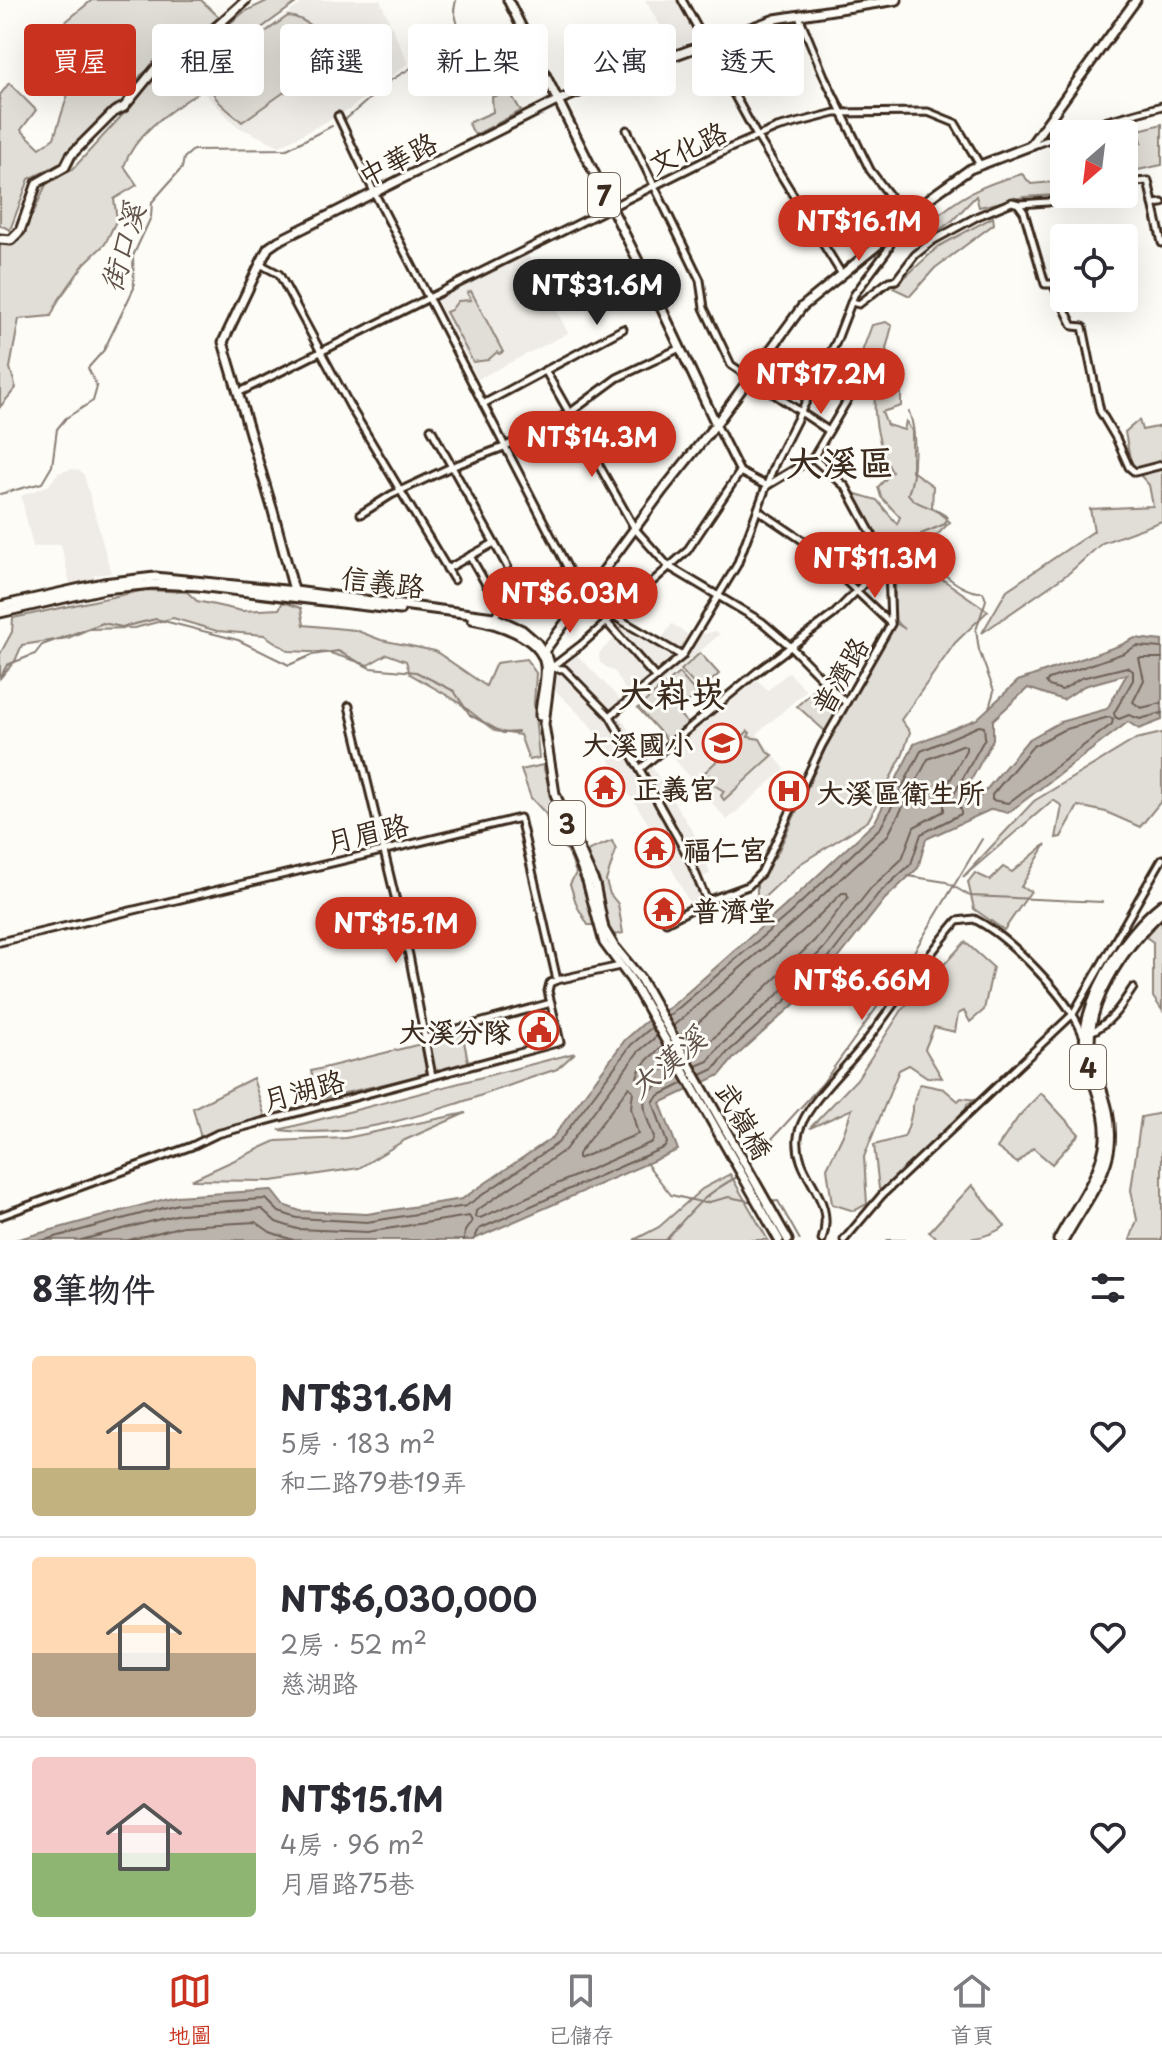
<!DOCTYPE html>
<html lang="zh-TW">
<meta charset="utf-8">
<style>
:root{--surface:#fff;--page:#f7f7f7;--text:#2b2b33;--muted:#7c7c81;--line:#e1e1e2;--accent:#c8321e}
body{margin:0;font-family:"Playpen Sans","LXGW WenKai TC",sans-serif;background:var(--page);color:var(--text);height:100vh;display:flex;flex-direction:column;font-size:30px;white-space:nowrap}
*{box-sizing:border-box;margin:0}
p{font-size:26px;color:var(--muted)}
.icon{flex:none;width:44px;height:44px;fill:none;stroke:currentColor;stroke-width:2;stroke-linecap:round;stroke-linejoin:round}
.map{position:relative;height:1240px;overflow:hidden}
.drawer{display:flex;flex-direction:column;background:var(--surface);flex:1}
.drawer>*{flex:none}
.hud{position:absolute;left:24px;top:24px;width:1114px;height:72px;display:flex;gap:16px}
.needle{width:52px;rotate:208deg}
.tools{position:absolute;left:1050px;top:120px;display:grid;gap:16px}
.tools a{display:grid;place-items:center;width:88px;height:88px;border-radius:8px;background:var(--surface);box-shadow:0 8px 32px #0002;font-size:40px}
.price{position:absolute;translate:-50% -68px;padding:0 18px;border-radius:28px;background:var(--accent);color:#fff;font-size:26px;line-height:52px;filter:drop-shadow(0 2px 4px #0008)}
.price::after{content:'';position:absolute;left:50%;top:48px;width:24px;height:18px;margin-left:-12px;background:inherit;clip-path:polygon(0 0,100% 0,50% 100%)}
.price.selected{background:#222;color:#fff}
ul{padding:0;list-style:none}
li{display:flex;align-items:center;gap:24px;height:200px;padding:0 32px}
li+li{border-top:2px solid var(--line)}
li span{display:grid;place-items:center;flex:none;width:224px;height:160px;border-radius:8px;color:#555}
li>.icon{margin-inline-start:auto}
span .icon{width:96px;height:96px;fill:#fffc;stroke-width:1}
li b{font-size:34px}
h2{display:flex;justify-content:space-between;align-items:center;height:96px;padding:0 32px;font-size:34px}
.chip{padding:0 28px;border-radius:8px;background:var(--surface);box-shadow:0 8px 32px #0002;font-size:28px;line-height:72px}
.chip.selected{background:var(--accent);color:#fff}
.dock{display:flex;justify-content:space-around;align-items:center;height:112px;border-top:2px solid var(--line);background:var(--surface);font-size:22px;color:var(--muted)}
.dock a{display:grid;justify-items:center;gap:4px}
.dock .selected{color:var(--accent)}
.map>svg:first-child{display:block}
.built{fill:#efece7}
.green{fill:#e1ded7;stroke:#8e847a;stroke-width:2}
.water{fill:#bbb4ad;stroke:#887d74;stroke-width:2;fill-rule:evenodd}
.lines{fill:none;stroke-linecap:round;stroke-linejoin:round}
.shore{stroke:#6e6157;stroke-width:2}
.stream{stroke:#887d74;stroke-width:2}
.street-casing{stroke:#3b2a1e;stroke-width:11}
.secondary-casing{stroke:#3b2a1e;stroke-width:13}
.primary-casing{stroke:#3b2a1e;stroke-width:13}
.street{stroke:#fdfcf7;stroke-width:5}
.secondary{stroke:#fdfcf7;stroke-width:7}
.primary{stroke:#fdfcf7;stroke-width:7}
.labels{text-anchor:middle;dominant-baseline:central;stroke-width:6;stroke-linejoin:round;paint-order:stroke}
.shield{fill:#fdfcf7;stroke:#75695f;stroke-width:2}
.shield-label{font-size:26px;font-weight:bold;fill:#3b2a1e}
.street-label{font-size:28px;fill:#3b2a1e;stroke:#fdfcf7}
.poi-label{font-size:28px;font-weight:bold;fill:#3b2a1e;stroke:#fdfcf7;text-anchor:start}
.water-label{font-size:30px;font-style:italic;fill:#615349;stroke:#fdfcf7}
.district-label{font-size:36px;font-weight:bold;fill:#3b2a1e;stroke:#fdfcf7}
</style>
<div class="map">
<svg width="1162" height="1240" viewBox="0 0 1162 1240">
<rect width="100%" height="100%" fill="#fdfcf7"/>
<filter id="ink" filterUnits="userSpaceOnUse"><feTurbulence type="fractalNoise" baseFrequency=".0125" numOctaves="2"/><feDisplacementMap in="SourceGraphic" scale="16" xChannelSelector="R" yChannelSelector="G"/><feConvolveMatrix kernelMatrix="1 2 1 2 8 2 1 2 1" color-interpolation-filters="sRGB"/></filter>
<g filter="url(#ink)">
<g class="built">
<polygon points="307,0 380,0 408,63 350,109 280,146 238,127 204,93 206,70"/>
<polygon points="645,0 678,0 698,38 674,48"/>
<polygon points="527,253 568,333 478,379 437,300"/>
<polygon points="72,469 80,471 84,475 111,573 94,575 95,583 71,589 61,544 33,547 21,496 49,485 58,473"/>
<polygon points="617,619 659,642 672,624 692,637 715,631 720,634 638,705 624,688 615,672 600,663 599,653 615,638 618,631 612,625"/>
<polygon points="577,655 623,702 616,710 700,843 710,874 695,879 703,900 690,904 649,825 621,782 602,744 588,723 552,687 556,673"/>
<polygon points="789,672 806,691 757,734 785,769 727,820 668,752 757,680 768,690"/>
</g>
<g class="green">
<polygon points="92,0 201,0 220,18 141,75 124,100 58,165 29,179 10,230 0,225 0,95 9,83 36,110 21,130 40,148 54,138 68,94 94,66 58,28"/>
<path d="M269,0H300L205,69L199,92C169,112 137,131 124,166L137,185L114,199L117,219L105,244L85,263L58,301L51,316L19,319L10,368L16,388L0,407V243L11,245L33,214L47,182L72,170L138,98L161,67L185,60L244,12Z"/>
<path d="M288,16C304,18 318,28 322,45C323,52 321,57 324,64L242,122C224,105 204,99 214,68Z"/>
<polygon points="515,36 521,48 505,57 509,70 503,77 479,70 475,57 491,46 501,47"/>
<polygon points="502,94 512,96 521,111 475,135 468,123 493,112 492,97"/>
<polygon points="1162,124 1162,165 1138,170 1124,178 1124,147 1142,142 1139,130"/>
<path d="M1022,174L1031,184L1064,181V194H1071L1024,197L979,207L976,196L953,220L931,236L922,232C929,217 933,219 945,210C969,191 992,182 1022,174Z"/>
<polygon points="993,217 994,224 935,268 910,296 893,288 939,246"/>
<polygon points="471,291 503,352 499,354 497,352 488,360 473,362 446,312 451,310 458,301 471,300 467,293"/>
<path d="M886,322L892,326L886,349L901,393V406L882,412L887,425L904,430L906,421L912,431V471L933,486L932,507L950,522L924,548L926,568L988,611L955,643L901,720L910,732L903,754L868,821L800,864L757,904V881L777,854L826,747L894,622L905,629L893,619L896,578L879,540L843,490L877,500L897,524L900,517L881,497L878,487L892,472C879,450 873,418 875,393L857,386L854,373L872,325Z"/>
<polygon points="1139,420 1142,430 1162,426 1162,521 1102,543 1069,573 982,633 1007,590 1094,531 1090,509 1153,506 1149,485 1131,465 1125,432"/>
<polygon points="145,590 187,592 197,601 242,611 279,609 283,602 301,608 304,625 355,630 381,640 435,651 486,686 496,663 526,659 536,673 534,704 539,758 529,760 520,735 495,731 457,701 410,674 406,661 387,654 368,665 330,653 289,651 264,635 217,631 173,618 135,628 89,629 68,638 22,645 15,661 0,678 0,654 12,632 13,618"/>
<polygon points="700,653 719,674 700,691 681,670"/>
<polygon points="679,673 697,694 680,709 661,688"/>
<polygon points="820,685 840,706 826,732 797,706"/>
<polygon points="658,690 688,724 669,742 638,708"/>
<polygon points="748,731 750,733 748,737 760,739 768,753 773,755 724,800 721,796 724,791 714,785 709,775 705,778 702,775"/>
<polygon points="1162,733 1162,800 1140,827 1106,812 1078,806 1061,837 1056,838 1062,806 1053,800 963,877 1034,801 1136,739"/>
<path d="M543,765C555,819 591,870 593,925H588L577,906L570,884L576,873L568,851L552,839L546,814L531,798L521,770Z"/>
<polygon points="612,841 616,850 606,881 610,894 618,904 623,933 616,935 610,932 586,855 589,850"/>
<polygon points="1046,844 1021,887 1031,891 1004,930 974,909 968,882 975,873 990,880 1003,867 1012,872"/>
<polygon points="1162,918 1162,1010 1153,997 1153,942 1146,937"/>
<polygon points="965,942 993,967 984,1010 970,1022 964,1011 958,1014 955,1032 934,1027 925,1049 942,1078 927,1077 909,1065 899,1070 864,1157 867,1204 854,1211 832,1204 827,1168 843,1135 852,1109 810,1128 857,1079 904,1007"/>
<polygon points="462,1032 468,1061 472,1060 473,1065 432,1076 425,1042"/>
<polygon points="421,1044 427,1074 319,1099 311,1071"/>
<path d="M575,1053L557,1069C469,1098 373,1142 279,1130Z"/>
<polygon points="253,1078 265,1117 201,1138 193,1108"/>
<path d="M920,1084L944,1089L958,1101L961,1098L977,1100L967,1104L963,1122L921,1159L891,1191L879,1189L874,1145L904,1137C913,1120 911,1101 920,1084Z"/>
<polygon points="1041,1093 1079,1134 1052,1164 1033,1148 1017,1163 997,1148 1019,1116"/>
<polygon points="466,1113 405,1140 359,1168 272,1181 191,1180 276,1141 346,1138"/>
<polygon points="1162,1113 1162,1240 1130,1240 1137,1220 1131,1190 1141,1117"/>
<polygon points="730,1174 768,1240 634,1240 659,1227 702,1189"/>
<path d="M972,1185L1005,1226C985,1240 963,1240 939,1240L929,1232Z"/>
</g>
<path class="water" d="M1135,638L1162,641V720L1139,729L1128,722L1008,813L992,809L926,839L918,868L885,899L837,960L799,1000L733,1059L720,1075L660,1103L678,1150L472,1240H15L176,1196L271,1190L283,1205L300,1211L367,1214L462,1199L553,1137L625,1040L644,1023L672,1006L784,907L875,822L914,744L977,719L1018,681L1121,645ZM1127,674L1107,709L1060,722L1028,740L981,796L960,801L993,739V720L1028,688L1063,700L1084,686Z"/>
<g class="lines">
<g class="shore">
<polyline points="1162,648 1136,646 1124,653 1049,679 1046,682 1049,686 1062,690 1081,678 1127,667 1133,671 1133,680 1114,713 1115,717 1119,719 1129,715 1140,719 1162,713"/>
<polyline points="1162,658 1139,658 1144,680 1133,702 1141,708 1162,703"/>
<polygon points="1109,717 1113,719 1112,724 1008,803 992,800 992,795 1033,746 1063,730"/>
<polyline points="668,1017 790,913 881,827 921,751 979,726 984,727 985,738 953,796 954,803 961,809 961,814 921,834 911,864 878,894 831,955 793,994 727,1053 714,1069 701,1075"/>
<polyline points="673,1026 796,920 888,835 928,759 962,745 966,746 966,750 944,792 944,811 914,827 902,859 871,888 824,948 786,987 720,1046 708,1061 696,1066"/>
<path d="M657,1036L638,1052L565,1150L476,1211L475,1217L480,1218L652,1142L654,1137C638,1096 639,1093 679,1075"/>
<polyline points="679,1036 692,1028 805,929 842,893 847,893 848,898 815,940 700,1051 690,1056"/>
<path d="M663,1046C653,1055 639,1065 637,1078L642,1080L673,1064"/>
<polygon points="629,1087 633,1091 631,1108 638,1134 578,1159 578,1154"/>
<polyline points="44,1240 178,1204 266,1199 279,1212 297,1218 367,1222 466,1206 558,1143 631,1045 652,1027"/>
<polyline points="81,1240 180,1214 262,1209 276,1222 297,1229 367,1232 469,1216 472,1221 465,1231 464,1240"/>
<polyline points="129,1240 183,1226 256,1222 270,1232 293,1240"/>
<polyline points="474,1240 479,1229 665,1147 667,1143 653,1102 658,1096 684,1083"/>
</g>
<g class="stream">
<polyline points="346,119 391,80 461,38 454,10 456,0"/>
<path d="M909,412C917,431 916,475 908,494C917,507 935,506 947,517L945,524L921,534C921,559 959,594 983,592L986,600L976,630L979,650L994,691L989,708"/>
<polyline points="0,494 42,483 52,466 57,429 66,418 93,401 97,387 88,368 104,350 134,288 133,256 151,217 152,202 182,168 184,158 193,150 287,149 332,126"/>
<polyline points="0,678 7,665 35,654 42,645 103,623 122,627 156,619 238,640 289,665 312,655 338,651 370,668 416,672 454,691 470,715 503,733 518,732"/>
<polyline points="908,876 946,882 970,896 1102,902"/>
<polyline points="646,1163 671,1195 705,1203 729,1197 753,1202"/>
<polyline points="748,1165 822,1084 900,975 982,839"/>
<polyline points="760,1203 778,1201 800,1240"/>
<path d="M666,1240C692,1210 702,1195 739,1176"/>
<polyline points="887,1240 905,1240"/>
</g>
<defs>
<g id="street">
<polyline points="682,0 757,136 841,273"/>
<polyline points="799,16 824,76 870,170 909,221"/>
<polyline points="338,116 375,194 580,592 656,678"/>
<polyline points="627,130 700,280 704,308 731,365 829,431"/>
<polyline points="1031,146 1075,130 1162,106"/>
<polyline points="1124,183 1148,181 1162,243"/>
<polyline points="1153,204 1162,203"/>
<polyline points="1019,205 1024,212 1045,284 1053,284 1064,277"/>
<polyline points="260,264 279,274 351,408 454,580"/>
<polyline points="1053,284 1073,326 1083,327 1100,411 1116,438 1129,467 1135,472 1162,465"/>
<polyline points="852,302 859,304 889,281 896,280 915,255 934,240 978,216 1012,202 1019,204 1048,202 1075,194"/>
<polyline points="545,370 635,529 668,566 762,622 790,646 845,702"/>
<polyline points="238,393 728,149 777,128 835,113 928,112 955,123 980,165"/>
<polyline points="483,404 623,329"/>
<polyline points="716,424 740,472"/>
<polyline points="431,429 507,566"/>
<polyline points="740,472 767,486"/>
<polyline points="768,485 813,458 848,399 847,396 819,377"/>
<polyline points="759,511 805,542 891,624"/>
<polyline points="361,514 391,495 451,467 504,447 571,412 617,378 680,348"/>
<polyline points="470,556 500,609"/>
<polyline points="447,569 494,543"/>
<polyline points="614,616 682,656"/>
<polyline points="494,617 500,609 567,569"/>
<polyline points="551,668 564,669 610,716 689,858 707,901"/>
<polyline points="551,668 581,645 687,551 740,472"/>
<polyline points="349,706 409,955 432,1076"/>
<polyline points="610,716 682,656 737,565 775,463 836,342 854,295 887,251 894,236"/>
<polyline points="641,768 757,672 834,614 885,562"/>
<polyline points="666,922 707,901 748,886 761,873 822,745 891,624 889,571 876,542 846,487 813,458"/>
<polyline points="0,942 520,818 557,980 620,966"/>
<path d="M1091,1032C1111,1023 1121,1006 1133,988"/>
<polyline points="425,1038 551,1003"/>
<polyline points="0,1216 192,1146 217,1134 560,1042 548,991 550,983 557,980"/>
<path d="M822,1240C837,1195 794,1178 798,1137C801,1107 847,1068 865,1043C896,1002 924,960 957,921L974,919C1009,936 1070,999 1083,1035"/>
<polyline points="844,1240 882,1195 1073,1014 1162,859"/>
</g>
<g id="secondary">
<polyline points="0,239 11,240 20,231 37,183 65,167 71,155 114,112 124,107 160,63 187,53 246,0"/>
<polyline points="716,424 802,307 883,241 894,235 931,197 970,169 1030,146 1136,0"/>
<polyline points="295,594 273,511 223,342 260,264 268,248 278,241 559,100 640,68 775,19 897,0"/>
</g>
<g id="primary">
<polyline points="508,0 659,303 716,424 663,490 543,653"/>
<polyline points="0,606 103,583 155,577 295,591 494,617 522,630 537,643 548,658 551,668 544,724 555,794 595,884 604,929 614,946 640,978 788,1240"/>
<polyline points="0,613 104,589 153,584 198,586 400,610"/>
<path d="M472,619C495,623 541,636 545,665C547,681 540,700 540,716"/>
<polyline points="567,833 587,881 604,943 632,981 779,1240"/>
<path d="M1058,1240C1073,1211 1098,1180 1104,1147C1110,1115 1093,1087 1086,1058C1075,1008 1124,933 1162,904"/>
<path d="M1064,1240C1079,1211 1106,1179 1110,1146C1113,1112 1102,1093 1093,1062C1078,1009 1125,946 1162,912"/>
</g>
</defs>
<use href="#street" class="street-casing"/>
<use href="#secondary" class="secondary-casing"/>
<use href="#primary" class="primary-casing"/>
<use href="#street" class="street"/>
<use href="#secondary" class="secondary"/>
<use href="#primary" class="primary"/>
</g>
</g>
<defs>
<symbol id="school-ring" viewBox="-11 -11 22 22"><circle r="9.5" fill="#fdfcf7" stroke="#c8321e" stroke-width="1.5"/><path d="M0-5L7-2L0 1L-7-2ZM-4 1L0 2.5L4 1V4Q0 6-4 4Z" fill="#c8321e"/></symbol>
<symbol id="temple-ring" viewBox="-11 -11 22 22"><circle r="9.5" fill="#fdfcf7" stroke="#c8321e" stroke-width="1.5"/><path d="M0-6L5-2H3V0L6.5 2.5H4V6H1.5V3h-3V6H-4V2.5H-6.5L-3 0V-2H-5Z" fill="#c8321e"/></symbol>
<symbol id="hospital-ring" viewBox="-11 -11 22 22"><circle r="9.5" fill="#fdfcf7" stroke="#c8321e" stroke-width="1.5"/><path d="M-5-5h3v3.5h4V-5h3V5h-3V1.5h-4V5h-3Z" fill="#c8321e"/></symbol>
<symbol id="civic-ring" viewBox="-11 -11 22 22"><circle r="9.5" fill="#fdfcf7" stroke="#c8321e" stroke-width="1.5"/><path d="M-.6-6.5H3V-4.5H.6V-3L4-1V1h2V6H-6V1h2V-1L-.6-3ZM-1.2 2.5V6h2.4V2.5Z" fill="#c8321e"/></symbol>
</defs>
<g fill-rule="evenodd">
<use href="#school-ring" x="700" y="721" width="44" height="44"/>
<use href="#temple-ring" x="583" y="765" width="44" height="44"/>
<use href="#hospital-ring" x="767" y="769" width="44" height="44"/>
<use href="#temple-ring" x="633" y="826" width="44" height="44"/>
<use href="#temple-ring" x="642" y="887" width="44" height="44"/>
<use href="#civic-ring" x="517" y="1008" width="44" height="44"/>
</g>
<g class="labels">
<g class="shield">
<rect x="588" y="173" width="32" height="44" rx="6"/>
<rect x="549" y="801" width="36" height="44" rx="6"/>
<rect x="1070" y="1045" width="36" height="44" rx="6"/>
</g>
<g class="shield-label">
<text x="604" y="195">7</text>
<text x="567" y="823">3</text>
<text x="1088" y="1067">4</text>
</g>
<g class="street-label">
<text transform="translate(687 147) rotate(-26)">文化路</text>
<text transform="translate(397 158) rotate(-27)">中華路</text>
<text transform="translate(383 581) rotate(7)">信義路</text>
<text transform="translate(839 675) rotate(-60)">普濟路</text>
<text transform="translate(367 832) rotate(-13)">月眉路</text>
<text transform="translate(303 1089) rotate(-15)">月湖路</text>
<text transform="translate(745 1120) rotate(60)">武嶺橋</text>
</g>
<g class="poi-label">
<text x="694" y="743" text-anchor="end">大溪國小</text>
<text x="633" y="787">正義宮</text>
<text x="817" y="791">大溪區衛生所</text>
<text x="683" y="848">福仁宮</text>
<text x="692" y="909">普濟堂</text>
<text x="511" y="1030" text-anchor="end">大溪分隊</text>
</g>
<g class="water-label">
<text transform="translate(121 247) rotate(-74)">街口溪</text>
<text transform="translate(666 1061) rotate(-40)">大漢溪</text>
</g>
<g class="district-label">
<text x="840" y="461">大溪區</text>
<text x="672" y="692">大嵙崁</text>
</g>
</g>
</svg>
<div class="tools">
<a><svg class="needle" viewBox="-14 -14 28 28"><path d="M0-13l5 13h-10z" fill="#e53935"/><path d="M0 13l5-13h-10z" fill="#7c7c81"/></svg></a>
<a><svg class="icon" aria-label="locate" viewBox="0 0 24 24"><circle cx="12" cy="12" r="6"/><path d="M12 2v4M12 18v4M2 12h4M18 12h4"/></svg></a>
</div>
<b class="price" style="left:859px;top:263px">NT$16.1M</b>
<b class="price selected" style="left:597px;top:327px">NT$31.6M</b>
<b class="price" style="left:821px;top:416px">NT$17.2M</b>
<b class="price" style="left:592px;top:479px">NT$14.3M</b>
<b class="price" style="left:875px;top:600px">NT$11.3M</b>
<b class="price" style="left:570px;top:635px">NT$6.03M</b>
<b class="price" style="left:396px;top:965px">NT$15.1M</b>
<b class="price" style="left:862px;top:1022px">NT$6.66M</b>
<div class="hud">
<a class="chip selected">買屋</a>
<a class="chip">租屋</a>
<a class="chip">篩選</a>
<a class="chip">新上架</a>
<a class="chip">公寓</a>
<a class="chip">透天</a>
</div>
</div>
<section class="drawer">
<h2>8筆物件<svg class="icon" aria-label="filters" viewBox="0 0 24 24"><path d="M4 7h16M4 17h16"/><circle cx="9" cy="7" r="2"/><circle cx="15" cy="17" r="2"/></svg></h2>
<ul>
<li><span style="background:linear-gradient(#ffd9b3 70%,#c2b280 0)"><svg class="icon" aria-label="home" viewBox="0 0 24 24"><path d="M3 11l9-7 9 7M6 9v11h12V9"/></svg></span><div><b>NT$31.6M</b><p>5房 · 183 m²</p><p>和二路79巷19弄</p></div><svg class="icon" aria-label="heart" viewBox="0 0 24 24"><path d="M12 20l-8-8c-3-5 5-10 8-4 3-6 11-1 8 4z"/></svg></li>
<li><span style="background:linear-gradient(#ffd9b3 60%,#b9a48a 0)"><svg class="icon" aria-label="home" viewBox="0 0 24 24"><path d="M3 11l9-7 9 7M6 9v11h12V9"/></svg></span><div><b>NT$6,030,000</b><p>2房 · 52 m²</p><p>慈湖路</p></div><svg class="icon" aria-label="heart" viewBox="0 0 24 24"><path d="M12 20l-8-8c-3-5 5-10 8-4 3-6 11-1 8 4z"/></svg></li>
<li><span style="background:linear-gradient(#f6c9c9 60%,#8fb573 0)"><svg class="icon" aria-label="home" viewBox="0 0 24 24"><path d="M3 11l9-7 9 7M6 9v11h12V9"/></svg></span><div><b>NT$15.1M</b><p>4房 · 96 m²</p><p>月眉路75巷</p></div><svg class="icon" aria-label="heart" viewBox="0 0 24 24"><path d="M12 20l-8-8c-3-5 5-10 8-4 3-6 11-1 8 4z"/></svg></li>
</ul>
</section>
<nav class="dock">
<a class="selected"><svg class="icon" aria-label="map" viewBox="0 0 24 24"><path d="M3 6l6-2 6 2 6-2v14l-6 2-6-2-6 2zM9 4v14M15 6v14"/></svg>地圖</a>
<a><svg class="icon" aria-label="saved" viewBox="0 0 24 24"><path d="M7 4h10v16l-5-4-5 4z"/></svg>已儲存</a>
<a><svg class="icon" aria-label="home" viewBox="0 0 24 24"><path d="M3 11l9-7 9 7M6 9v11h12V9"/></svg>首頁</a>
</nav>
